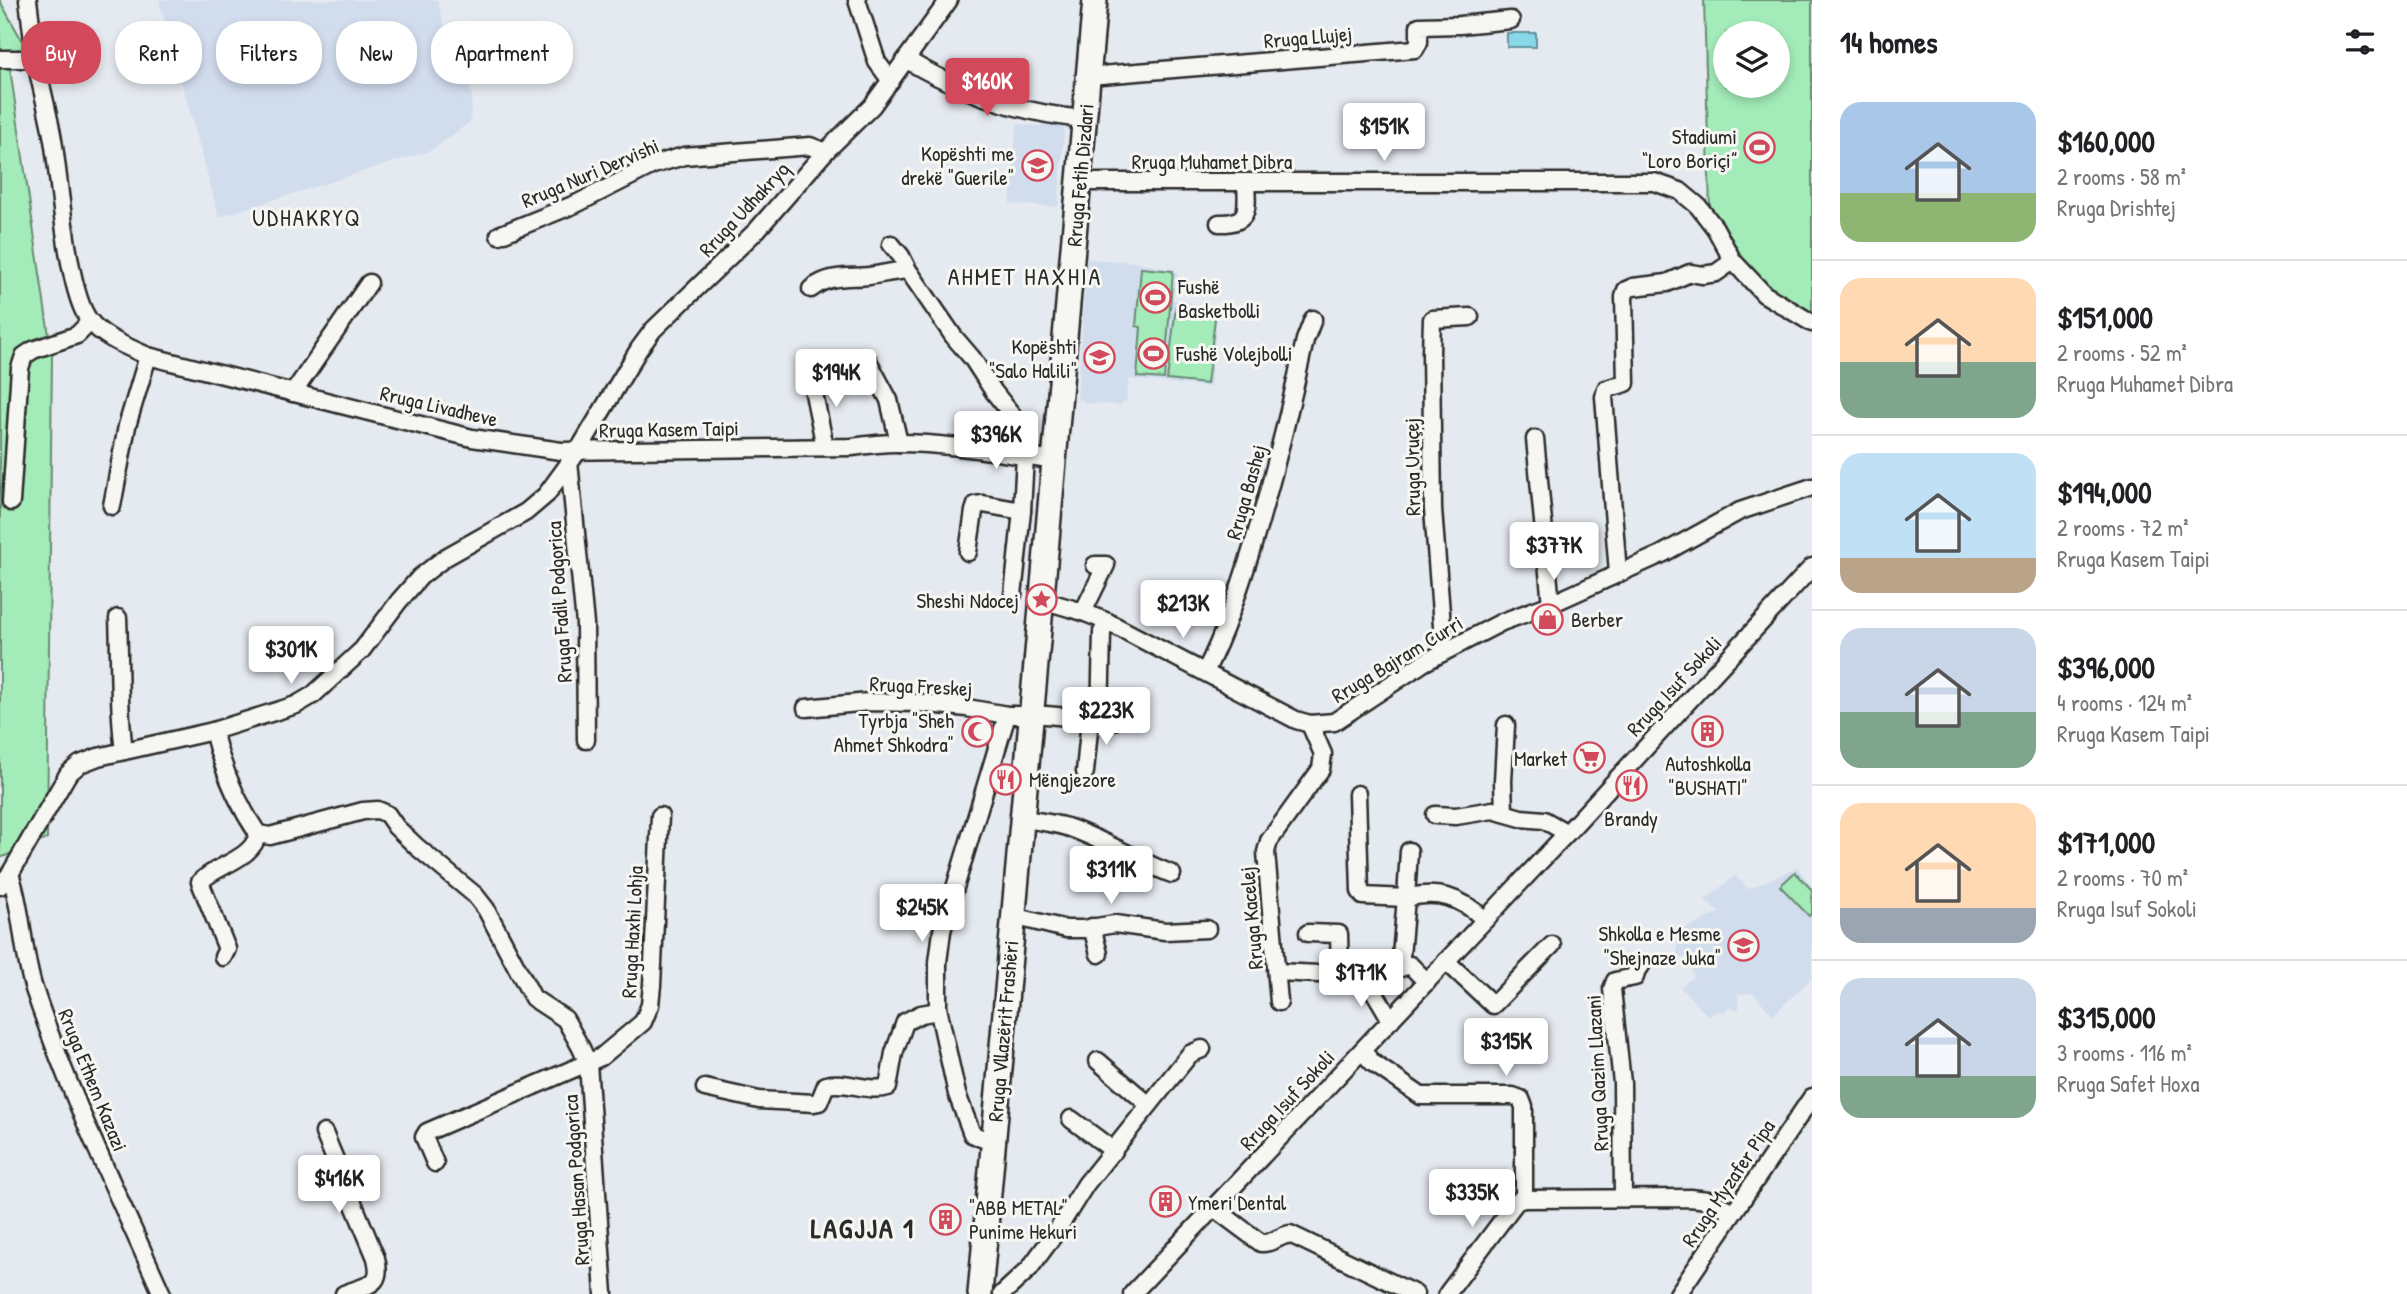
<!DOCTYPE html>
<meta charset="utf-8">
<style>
:root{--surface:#fff;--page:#f2f2f2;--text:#202124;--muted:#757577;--line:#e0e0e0;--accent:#d1495b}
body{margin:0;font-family:"Patrick Hand",sans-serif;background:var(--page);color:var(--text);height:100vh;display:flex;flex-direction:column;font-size:26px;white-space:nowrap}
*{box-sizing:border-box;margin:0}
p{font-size:23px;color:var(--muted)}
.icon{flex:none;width:38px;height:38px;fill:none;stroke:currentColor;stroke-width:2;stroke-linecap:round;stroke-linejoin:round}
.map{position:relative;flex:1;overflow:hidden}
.side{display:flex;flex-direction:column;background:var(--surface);width:595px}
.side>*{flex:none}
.hud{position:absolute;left:21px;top:21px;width:665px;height:63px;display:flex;gap:14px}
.tools{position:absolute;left:1713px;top:21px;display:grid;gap:14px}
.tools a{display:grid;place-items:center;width:77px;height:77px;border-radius:50%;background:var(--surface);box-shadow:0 4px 10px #0003;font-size:35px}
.price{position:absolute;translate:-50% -60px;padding:0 16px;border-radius:7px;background:#fff;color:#222;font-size:23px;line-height:46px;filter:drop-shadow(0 2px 4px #0008)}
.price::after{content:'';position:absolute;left:50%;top:42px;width:21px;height:16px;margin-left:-10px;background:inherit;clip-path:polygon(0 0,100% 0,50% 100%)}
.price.selected{background:var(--accent);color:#fff}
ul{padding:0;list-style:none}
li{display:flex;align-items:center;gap:21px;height:175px;padding:0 28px}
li+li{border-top:2px solid var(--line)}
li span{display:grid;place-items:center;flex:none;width:196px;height:140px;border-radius:21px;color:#555}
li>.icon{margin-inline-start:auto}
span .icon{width:84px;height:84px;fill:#fffc;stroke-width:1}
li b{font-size:30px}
h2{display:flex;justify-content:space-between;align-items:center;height:84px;padding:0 28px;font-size:30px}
.pill{padding:0 24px;border-radius:28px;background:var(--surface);box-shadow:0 4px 10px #0003;font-size:24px;line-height:63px}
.pill.selected{background:var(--accent);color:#fff}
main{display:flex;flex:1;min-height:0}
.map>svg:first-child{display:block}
.built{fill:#d1dced}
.green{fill:#a3ebb8;stroke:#678b72;stroke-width:2;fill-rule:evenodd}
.water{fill:#89d8e8;stroke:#63939c;stroke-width:2}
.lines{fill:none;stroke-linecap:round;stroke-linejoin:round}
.street-casing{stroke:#2b2b2b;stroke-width:21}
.secondary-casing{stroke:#2b2b2b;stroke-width:28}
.street{stroke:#f6f6f2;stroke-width:16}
.secondary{stroke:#f6f6f2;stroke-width:23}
.labels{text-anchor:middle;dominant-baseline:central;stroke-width:6;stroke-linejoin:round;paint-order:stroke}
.street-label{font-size:21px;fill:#2b2b2b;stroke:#f6f6f2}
.poi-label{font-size:21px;fill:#2b2b2b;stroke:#f6f6f2;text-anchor:end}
.neighbourhood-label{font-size:23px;letter-spacing:2px;fill:#2b2b2b;stroke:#f6f6f2}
.quarter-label{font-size:24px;letter-spacing:2px;fill:#2b2b2b;stroke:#f6f6f2}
.district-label{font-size:28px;font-weight:bold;letter-spacing:2px;fill:#2b2b2b;stroke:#f6f6f2}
</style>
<main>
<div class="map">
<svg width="1812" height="1294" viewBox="0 0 1812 1294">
<rect width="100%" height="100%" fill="#e5eaf0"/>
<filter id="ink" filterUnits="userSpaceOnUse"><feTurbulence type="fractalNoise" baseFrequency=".0143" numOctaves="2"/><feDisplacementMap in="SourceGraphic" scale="14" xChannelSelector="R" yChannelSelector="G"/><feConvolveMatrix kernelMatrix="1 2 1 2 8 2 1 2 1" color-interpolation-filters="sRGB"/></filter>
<g filter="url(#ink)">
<g class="built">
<polygon points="159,0 437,0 447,33 459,56 472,95 470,122 432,150 219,217"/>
<polygon points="1042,118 1065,122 1058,207 1010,204 1017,124 1042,126"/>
<polygon points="1087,259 1139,262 1178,272 1172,299 1218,309 1210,387 1129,379 1126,402 1122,402 1121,405 1084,403 1084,400 1077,400"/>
<polygon points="1797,867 1812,887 1812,978 1773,1015 1753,993 1738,994 1739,1009 1726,1008 1726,1012 1717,1011 1708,1016 1680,987 1693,977 1689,957 1677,958 1677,933 1719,913 1705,900 1735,876 1749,889"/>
</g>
<g class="green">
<path d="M1704,0H1812V314L1804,311L1753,280L1710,211ZM1726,33H1778V86H1726Z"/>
<polygon points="0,1 29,53 8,55 52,356 47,839 0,858"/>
<polygon points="1141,268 1173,271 1164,379 1137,377 1141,327 1136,326"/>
<polygon points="1176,306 1216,310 1207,384 1167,380"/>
<polygon points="1795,872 1812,890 1812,913 1809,916 1780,886"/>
</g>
<rect class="water" x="1507" y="33" width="29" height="14"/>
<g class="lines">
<defs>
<g id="street">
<path d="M28,0L34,48L32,59L37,66C42,91 49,116 53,140C60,181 67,291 89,320C103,338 128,347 148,356L472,438L561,451L852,447C866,445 881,443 896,443C949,443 1002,453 1055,461"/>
<polyline points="857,0 877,62 891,81"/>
<polyline points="0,59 32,59"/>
<path d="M907,60C961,92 1022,114 1085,119"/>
<polyline points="1089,76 1415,49 1419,42 1419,26 1460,25 1511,20"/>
<polyline points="1079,182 1654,182 1680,191 1698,206 1715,228 1733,261 1764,294 1812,323"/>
<path d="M1219,223C1251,224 1247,208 1246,182"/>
<polyline points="499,235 578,203 653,165 684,156 810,146 825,152"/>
<polyline points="891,244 901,256 908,270 954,337 972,358 994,392 1021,426 1018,455"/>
<path d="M811,289C830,274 847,278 869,276C882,274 895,271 908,270"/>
<polyline points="867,359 889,400 899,443"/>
<polyline points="811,379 825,447"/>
<polyline points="293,393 369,283"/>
<polyline points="1535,439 1551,604"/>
<polyline points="569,462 585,624 586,740"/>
<polyline points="11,502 20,368 24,356 33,350 77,335 90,322"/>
<polyline points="112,506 127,426 148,356"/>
<polyline points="968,552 974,511 976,505 983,504 1022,511"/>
<polyline points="1618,573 1604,397 1606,389 1626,383 1624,297 1626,290 1633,287 1667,283 1690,273 1703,275 1716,273 1733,261"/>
<polyline points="1013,595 1022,511 1025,456"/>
<polyline points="1042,600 1083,612 1108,622 1296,720 1310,724 1334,722 1423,663 1502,622 1551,604 1662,554 1740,511 1812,487"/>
<polyline points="1083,612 1106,565 1095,565"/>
<path d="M118,618C120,662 118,707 124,751"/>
<polyline points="1444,652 1433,509 1431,353 1432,319 1470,317"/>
<path d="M1205,672C1225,633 1239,590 1252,548C1273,479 1290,410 1305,340L1313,319"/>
<polyline points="806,708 869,702 919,703 967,708 1007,715 1046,715 1114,721"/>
<polyline points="1100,720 1102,632 1108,622"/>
<path d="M213,731C222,767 237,803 258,834L270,836L363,811L378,810L387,814L396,827L417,847L475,895L486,909L533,998L565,1019L581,1048L588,1063L604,1294"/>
<polyline points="1085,772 1090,719"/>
<polyline points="1357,794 1360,891 1363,896 1406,898 1409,851"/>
<polyline points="1504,813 1503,781 1506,725"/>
<polyline points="1435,815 1456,816 1493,810 1521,818 1544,820 1567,833"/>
<path d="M1024,819C1038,821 1053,823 1067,827C1103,839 1137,861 1172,874"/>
<path d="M10,874C23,911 22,952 34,989C69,1094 117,1193 162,1294"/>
<polyline points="0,886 10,874 68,774 80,764 98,757 213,731 296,705 313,695 362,650 399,601 420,577 446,557 526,512 546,495 578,451 639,349 653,330 757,230 825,152 872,106 949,0"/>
<polyline points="1013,916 1066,929 1084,929 1115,924 1165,931 1207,929"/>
<polyline points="1092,927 1099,954"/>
<polyline points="1308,933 1339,934 1340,975"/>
<path d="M223,957L227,949L200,882C217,864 252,860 258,834"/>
<polyline points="1446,961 1493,1005 1552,945"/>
<path d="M1400,968L1406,898C1438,890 1461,897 1485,920"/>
<polyline points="1277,972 1340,975 1366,978 1410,965 1427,982"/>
<polyline points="1366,978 1391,1020"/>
<polyline points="1279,1002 1266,852 1269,841 1321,769 1323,754 1310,724"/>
<polyline points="1362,1051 1373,1063 1421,1096 1513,1096 1521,1099 1524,1107 1524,1199"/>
<polyline points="1098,1061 1149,1105"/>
<path d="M705,1088L759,1100L814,1103L819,1102L826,1085C848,1080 868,1093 888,1087L894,1053L905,1022L921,1014L938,1011"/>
<polyline points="1071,1119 1114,1151"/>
<path d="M324,1133L376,1258C383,1287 368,1284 344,1294"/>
<polyline points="993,1143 972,1134 957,1094 938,1008 938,962 942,931 1007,715"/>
<polyline points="435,1163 424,1137 427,1132 601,1057 643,1022 650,1005 652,985 660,816"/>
<polyline points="1623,1197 1622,1083 1612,989 1615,981 1635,977 1637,968 1641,966"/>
<path d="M1214,1208L1261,1243C1273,1244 1278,1236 1290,1234L1415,1294"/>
<polyline points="1002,1294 1029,1269 1054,1235 1086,1184 1190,1054 1202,1049"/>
<polyline points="1132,1294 1567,833 1812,567"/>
<polyline points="1447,1294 1513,1206 1517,1201 1524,1199 1690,1198 1708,1200 1732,1211"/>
<polyline points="1678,1294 1812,1097"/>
</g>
<polyline id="secondary" points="980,1294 1095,0"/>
</defs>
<use href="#street" class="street-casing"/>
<use href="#secondary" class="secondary-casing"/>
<use href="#street" class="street"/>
<use href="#secondary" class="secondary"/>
</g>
</g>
<defs>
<symbol id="stadium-ring" viewBox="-11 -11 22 22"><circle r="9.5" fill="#f6f6f2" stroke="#d1495b" stroke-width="1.5"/><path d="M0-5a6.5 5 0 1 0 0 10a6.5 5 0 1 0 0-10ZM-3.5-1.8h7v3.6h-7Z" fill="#d1495b"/></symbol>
<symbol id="school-ring" viewBox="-11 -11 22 22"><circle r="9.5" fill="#f6f6f2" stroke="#d1495b" stroke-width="1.5"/><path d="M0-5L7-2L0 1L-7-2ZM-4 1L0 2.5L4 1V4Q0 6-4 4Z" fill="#d1495b"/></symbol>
<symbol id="sight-ring" viewBox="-11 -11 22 22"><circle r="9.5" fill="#f6f6f2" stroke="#d1495b" stroke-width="1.5"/><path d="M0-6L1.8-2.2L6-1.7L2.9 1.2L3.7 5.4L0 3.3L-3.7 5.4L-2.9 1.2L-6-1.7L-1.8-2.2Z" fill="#d1495b"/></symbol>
<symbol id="shop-ring" viewBox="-11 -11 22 22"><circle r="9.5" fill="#f6f6f2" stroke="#d1495b" stroke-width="1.5"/><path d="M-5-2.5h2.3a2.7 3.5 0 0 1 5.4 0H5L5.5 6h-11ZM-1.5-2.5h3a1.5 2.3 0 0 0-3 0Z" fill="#d1495b"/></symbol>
<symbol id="building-ring" viewBox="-11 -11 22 22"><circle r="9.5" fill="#f6f6f2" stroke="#d1495b" stroke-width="1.5"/><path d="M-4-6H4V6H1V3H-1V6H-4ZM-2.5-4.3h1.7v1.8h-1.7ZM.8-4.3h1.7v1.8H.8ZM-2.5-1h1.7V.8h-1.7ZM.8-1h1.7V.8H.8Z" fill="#d1495b"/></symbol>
<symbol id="mosque-ring" viewBox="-11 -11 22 22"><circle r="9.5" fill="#f6f6f2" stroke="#d1495b" stroke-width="1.5"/><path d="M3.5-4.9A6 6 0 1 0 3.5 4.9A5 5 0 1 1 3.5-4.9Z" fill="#d1495b"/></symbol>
<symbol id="supermarket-ring" viewBox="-11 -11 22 22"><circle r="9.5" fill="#f6f6f2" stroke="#d1495b" stroke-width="1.5"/><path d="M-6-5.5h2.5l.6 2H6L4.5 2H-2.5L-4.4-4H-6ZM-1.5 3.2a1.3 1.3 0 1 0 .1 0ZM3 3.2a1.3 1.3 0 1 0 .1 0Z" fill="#d1495b"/></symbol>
<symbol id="restaurant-ring" viewBox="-11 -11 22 22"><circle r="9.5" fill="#f6f6f2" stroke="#d1495b" stroke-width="1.5"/><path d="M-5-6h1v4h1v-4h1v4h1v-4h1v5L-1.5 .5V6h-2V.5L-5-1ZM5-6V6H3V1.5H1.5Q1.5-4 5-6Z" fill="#d1495b"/></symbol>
</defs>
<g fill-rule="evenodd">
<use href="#stadium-ring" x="1742" y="130" width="35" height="35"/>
<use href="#school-ring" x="1020" y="148" width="35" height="35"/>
<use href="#stadium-ring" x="1138" y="280" width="35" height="35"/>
<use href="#stadium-ring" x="1136" y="336" width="35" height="35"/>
<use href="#school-ring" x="1082" y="340" width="35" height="35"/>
<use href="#sight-ring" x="1024" y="582" width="35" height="35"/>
<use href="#shop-ring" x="1530" y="602" width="35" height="35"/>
<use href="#building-ring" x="1690" y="714" width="35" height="35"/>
<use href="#mosque-ring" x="960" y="714" width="35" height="35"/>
<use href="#supermarket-ring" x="1572" y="740" width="35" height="35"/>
<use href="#restaurant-ring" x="988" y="762" width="35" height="35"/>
<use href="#restaurant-ring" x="1614" y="768" width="35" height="35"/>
<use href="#school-ring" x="1726" y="928" width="35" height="35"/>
<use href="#building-ring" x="1148" y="1184" width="35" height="35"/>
<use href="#building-ring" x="928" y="1202" width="35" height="35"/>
</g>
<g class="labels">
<g class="street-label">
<text transform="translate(1308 37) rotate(-5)">Rruga Llujej</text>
<text x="1212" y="161">Rruga Muhamet Dibra</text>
<text transform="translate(590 173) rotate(-23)">Rruga Nuri Dervishi</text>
<text transform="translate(1080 175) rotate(-85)">Rruga Fetih Dizdari</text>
<text transform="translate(744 209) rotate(-47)">Rruga Udhakryq</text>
<text transform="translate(439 406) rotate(13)">Rruga Livadheve</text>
<text transform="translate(669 429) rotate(-1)">Rruga Kasem Taipi</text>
<text transform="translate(1412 467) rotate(-91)">Rruga Uruçej</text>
<text transform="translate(1246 492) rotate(-74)">Rruga Bashej</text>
<text transform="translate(559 602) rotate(-94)">Rruga Fadil Podgorica</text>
<text transform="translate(1397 659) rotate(-31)">Rruga Bajram Curri</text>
<text transform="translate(921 686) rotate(3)">Rruga Freskej</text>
<text transform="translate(1674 686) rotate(-47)">Rruga Isuf Sokoli</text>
<text transform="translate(1251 918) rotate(-95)">Rruga Kacelej</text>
<text transform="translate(632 932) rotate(-87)">Rruga Haxhi Lohja</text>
<text transform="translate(1003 1031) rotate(-85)">Rruga Vllazërit Frashëri</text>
<text transform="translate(1597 1073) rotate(-93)">Rruga Qazim Llazani</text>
<text transform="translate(93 1080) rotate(68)">Rruga Ethem Kazazi</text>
<text transform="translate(1287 1100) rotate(-47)">Rruga Isuf Sokoli</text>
<text transform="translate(576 1180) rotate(-94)">Rruga Hasan Podgorica</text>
<text transform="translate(1728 1183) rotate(-56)">Rruga Myzafer Pipa</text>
</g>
<g class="poi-label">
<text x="1737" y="136">Stadiumi<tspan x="1737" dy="24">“Loro Boriçi”</tspan></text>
<text x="1014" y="153">Kopështi me<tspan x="1014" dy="24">drekë "Guerile"</tspan></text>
<text x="1178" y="286" text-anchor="start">Fushë<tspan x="1178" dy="24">Basketbolli</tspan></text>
<text x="1077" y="346">Kopështi<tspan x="1077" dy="24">"Salo Halili"</tspan></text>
<text x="1176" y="353" text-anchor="start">Fushë Volejbolli</text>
<text x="1019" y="600">Sheshi Ndocej</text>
<text x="1571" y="619" text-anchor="start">Berber</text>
<text x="954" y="720">Tyrbja "Sheh<tspan x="954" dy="24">Ahmet Shkodra"</tspan></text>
<text x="1567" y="758">Market</text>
<text x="1708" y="763" text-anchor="middle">Autoshkolla<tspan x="1708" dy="24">"BUSHATI"</tspan></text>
<text x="1029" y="779" text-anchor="start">Mëngjezore</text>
<text x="1631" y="818" text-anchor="middle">Brandy</text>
<text x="1721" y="933">Shkolla e Mesme<tspan x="1721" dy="24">"Shejnaze Juka"</tspan></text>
<text x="1188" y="1202" text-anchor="start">Ymeri Dental</text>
<text x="969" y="1207" text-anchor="start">"ABB METAL"<tspan x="969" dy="24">Punime Hekuri</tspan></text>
</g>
<g class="neighbourhood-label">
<text x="307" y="217">UDHAKRYQ</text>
</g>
<g class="quarter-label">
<text x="1025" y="276">AHMET HAXHIA</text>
</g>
<g class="district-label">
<text x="863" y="1228">LAGJJA 1</text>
</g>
</g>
</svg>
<div class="tools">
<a><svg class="icon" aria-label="layers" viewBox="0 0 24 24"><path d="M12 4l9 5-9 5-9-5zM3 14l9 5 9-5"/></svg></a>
</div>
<b class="price selected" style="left:987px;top:118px">$160K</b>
<b class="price" style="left:1384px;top:163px">$151K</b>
<b class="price" style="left:836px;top:409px">$194K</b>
<b class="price" style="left:996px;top:471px">$396K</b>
<b class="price" style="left:1554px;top:582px">$377K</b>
<b class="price" style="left:1183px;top:640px">$213K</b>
<b class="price" style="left:291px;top:686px">$301K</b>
<b class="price" style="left:1106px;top:747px">$223K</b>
<b class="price" style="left:1111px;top:906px">$311K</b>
<b class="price" style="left:922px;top:944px">$245K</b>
<b class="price" style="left:1361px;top:1009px">$171K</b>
<b class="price" style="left:1506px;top:1078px">$315K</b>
<b class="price" style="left:339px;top:1215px">$416K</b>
<b class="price" style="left:1472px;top:1229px">$335K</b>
<div class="hud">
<a class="pill selected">Buy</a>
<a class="pill">Rent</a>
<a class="pill">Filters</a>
<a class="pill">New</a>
<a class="pill">Apartment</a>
</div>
</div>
<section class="side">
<h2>14 homes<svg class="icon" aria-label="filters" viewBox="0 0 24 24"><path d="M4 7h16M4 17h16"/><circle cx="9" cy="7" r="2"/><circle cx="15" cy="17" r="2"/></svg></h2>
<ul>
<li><span style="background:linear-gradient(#a9c7e8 65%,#8fb573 0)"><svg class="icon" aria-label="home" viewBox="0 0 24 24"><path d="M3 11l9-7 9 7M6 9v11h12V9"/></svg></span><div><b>$160,000</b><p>2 rooms · 58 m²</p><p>Rruga Drishtej</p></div></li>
<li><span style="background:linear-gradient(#ffd9b3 60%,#7fa58c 0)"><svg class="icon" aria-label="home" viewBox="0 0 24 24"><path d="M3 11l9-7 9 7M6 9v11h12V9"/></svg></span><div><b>$151,000</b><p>2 rooms · 52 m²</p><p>Rruga Muhamet Dibra</p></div></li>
<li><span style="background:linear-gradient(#bfe0f5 75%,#b9a48a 0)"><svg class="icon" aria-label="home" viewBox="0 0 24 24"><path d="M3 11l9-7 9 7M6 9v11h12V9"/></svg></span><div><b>$194,000</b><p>2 rooms · 72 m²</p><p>Rruga Kasem Taipi</p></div></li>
<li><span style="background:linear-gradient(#c9d6e8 60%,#7fa58c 0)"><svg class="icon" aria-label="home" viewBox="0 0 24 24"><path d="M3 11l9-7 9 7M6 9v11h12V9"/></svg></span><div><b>$396,000</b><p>4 rooms · 124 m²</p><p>Rruga Kasem Taipi</p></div></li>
<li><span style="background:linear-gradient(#ffd9b3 75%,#9aa5b1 0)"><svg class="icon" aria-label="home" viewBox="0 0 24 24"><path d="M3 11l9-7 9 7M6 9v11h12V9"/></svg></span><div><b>$171,000</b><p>2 rooms · 70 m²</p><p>Rruga Isuf Sokoli</p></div></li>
<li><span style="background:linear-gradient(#c9d6e8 70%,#7fa58c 0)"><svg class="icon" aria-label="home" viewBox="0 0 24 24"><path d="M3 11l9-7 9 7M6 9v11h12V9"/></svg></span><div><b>$315,000</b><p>3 rooms · 116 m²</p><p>Rruga Safet Hoxa</p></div></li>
</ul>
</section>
</main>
